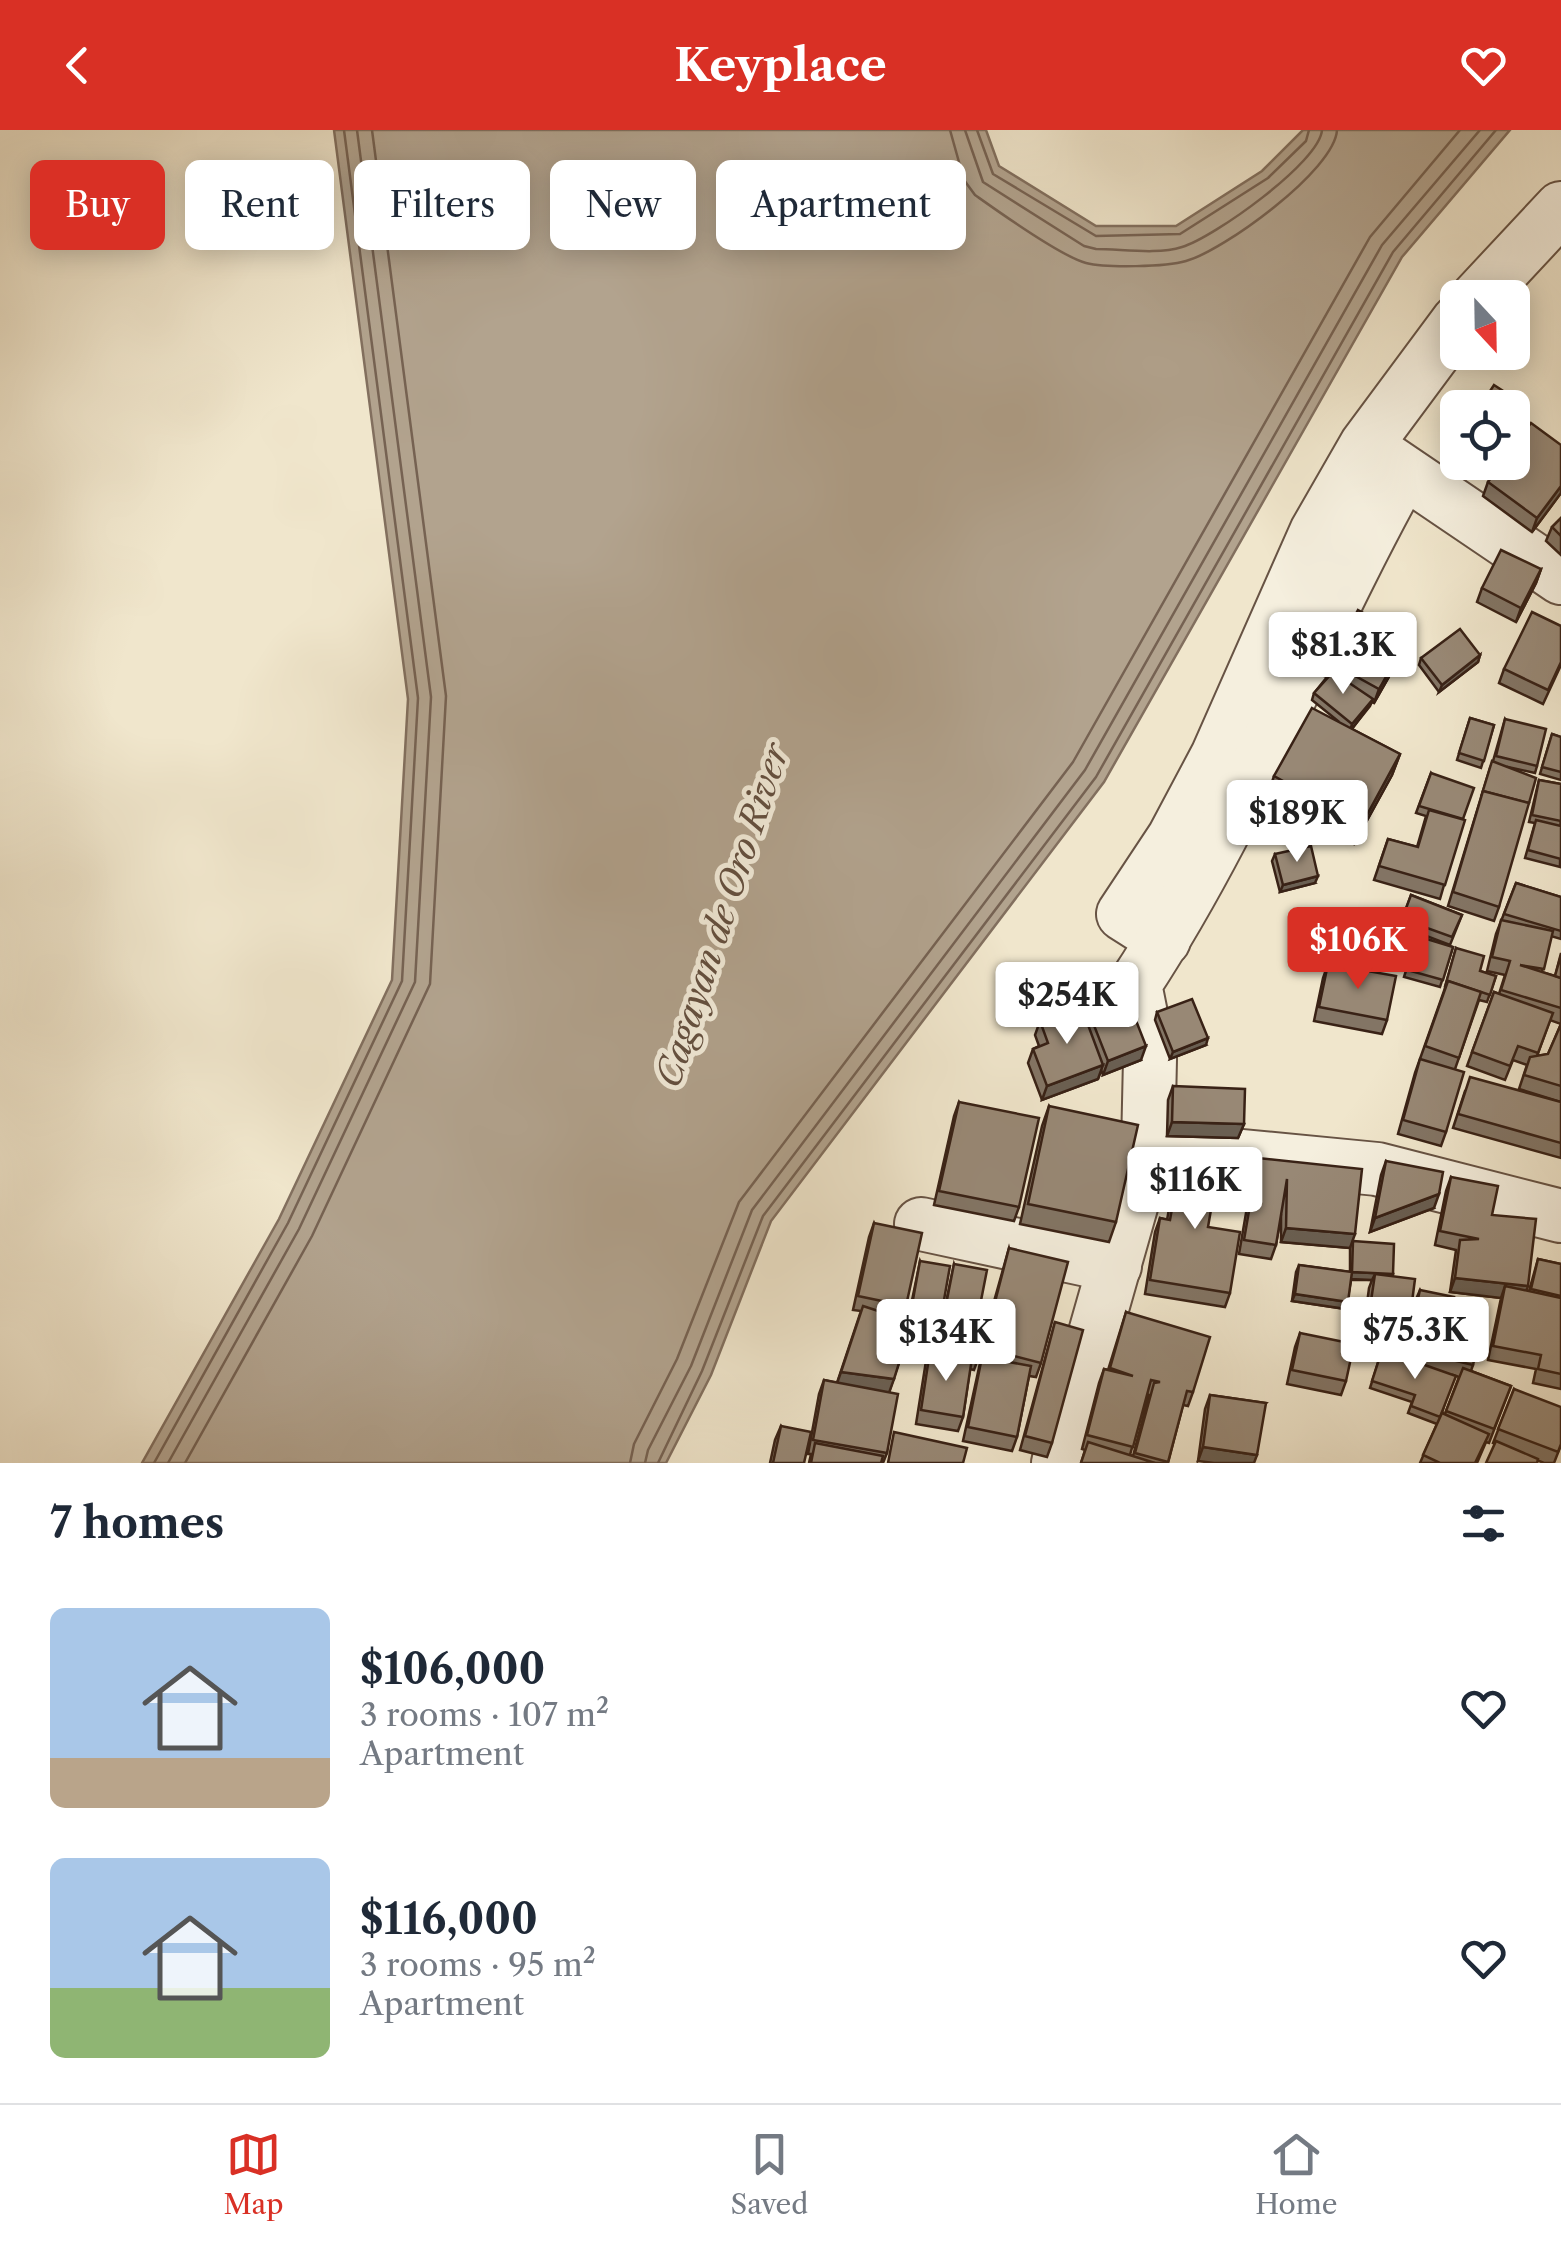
<!DOCTYPE html>
<meta charset="utf-8">
<style>
:root{--surface:#fff;--page:#f6f6f7;--text:#1f2937;--muted:#747a83;--line:#e0e1e3;--accent:#d93025}
body{margin:0;font-family:"Libre Caslon Text",serif;background:var(--page);color:var(--text);height:100vh;display:flex;flex-direction:column;font-size:38px;white-space:nowrap}
*{box-sizing:border-box;margin:0}
p{font-size:32px;color:var(--muted)}
.icon{flex:none;width:55px;height:55px;fill:none;stroke:currentColor;stroke-width:2;stroke-linecap:round;stroke-linejoin:round}
.map{position:relative;height:1333px;overflow:hidden}
.panel{display:flex;flex-direction:column;background:var(--surface);flex:1}
.panel>*{flex:none}
.hud{position:absolute;left:30px;top:30px;width:1000px;height:90px;display:flex;gap:20px}
.needle{width:65px;rotate:158deg}
.buttons{position:absolute;left:1440px;top:150px;display:grid;gap:20px}
.buttons a{display:grid;place-items:center;width:90px;height:90px;border-radius:15px;background:var(--surface);box-shadow:0 5px 25px #0003;font-size:50px}
.price{position:absolute;translate:-50% -85px;padding:0 22px;border-radius:10px;background:#fff;color:#222;font-size:32px;line-height:65px;filter:drop-shadow(0 2px 5px #0008)}
.price::after{content:'';position:absolute;left:50%;top:60px;width:30px;height:22px;margin-left:-15px;background:inherit;clip-path:polygon(0 0,100% 0,50% 100%)}
.price.on{background:var(--accent);color:#fff}
ul{padding:0;list-style:none}
li{display:flex;align-items:center;gap:30px;height:250px;padding:0 50px}
li span{display:grid;place-items:center;flex:none;width:280px;height:200px;border-radius:15px;color:#555}
li>.icon{margin-inline-start:auto}
span .icon{width:120px;height:120px;fill:#fffc;stroke-width:1}
li b{font-size:42px}
h2{display:flex;justify-content:space-between;align-items:center;height:120px;padding:0 50px;font-size:42px}
.chip{padding:0 35px;border-radius:15px;background:var(--surface);box-shadow:0 5px 25px #0003;font-size:35px;line-height:90px}
.chip.on{background:var(--accent);color:#fff}
header{display:flex;justify-content:space-between;align-items:center;height:130px;padding:0 50px;background:var(--accent);color:#fff;font-size:45px;font-weight:700}
.dock{display:flex;justify-content:space-around;align-items:center;height:140px;border-top:2px solid var(--line);background:var(--surface);font-size:28px;color:var(--muted)}
.dock a{display:grid;justify-items:center;gap:5px}
.dock .on{color:var(--accent)}
.map>svg:first-child{display:block}
.water{fill:#b2a38e;stroke:#826f5e;stroke-width:2.5}
.lines{fill:none;stroke-linecap:round;stroke-linejoin:round}
.shore{stroke:#766252;stroke-width:2.5}
.minor-casing{stroke:#675344;stroke-width:56}
.minor{stroke:#f5efde;stroke-width:52}
.wall{fill:#837565;stroke:#392216;stroke-width:2.5;fill-rule:evenodd}
.shaded-wall{fill:#6a5f52;stroke:#392216;stroke-width:2.5}
.building{fill:#988875;stroke:#392216;stroke-width:2.5}
.labels{text-anchor:middle;dominant-baseline:central;stroke-width:10;stroke-linejoin:round;paint-order:stroke}
.water-label{font-size:35px;font-style:italic;fill:#634f40;stroke:#f5efde}
</style>
<header><svg class="icon" aria-label="back" viewBox="0 0 24 24"><path d="M15 5l-7 7 7 7"/></svg>Keyplace<svg class="icon" aria-label="heart" viewBox="0 0 24 24"><path d="M12 20l-8-8c-3-5 5-10 8-4 3-6 11-1 8 4z"/></svg></header>
<div class="map">
<svg width="1561" height="1333" viewBox="0 0 1561 1333">
<rect width="100%" height="100%" fill="#f0e6cc"/>
<filter id="stains"><feTurbulence type="fractalNoise" baseFrequency=".002" numOctaves="4"/><feColorMatrix values="0 0 0 0 .2 0 0 0 0 .09 0 0 0 0 .02 0 0 0 .5 -.17"/></filter>
<radialGradient id="worn" r=".72"><stop offset=".6" stop-color="#630" stop-opacity="0"/><stop offset="1" stop-color="#630" stop-opacity=".3"/></radialGradient>
<polygon class="water" points="334,0 986,0 999,36 1096,96 1176,96 1262,41 1303,0 1510,0 1402,127 1104,652 771,1091 711,1245 666,1333 142,1333 279,1089 392,850 408,569"/>
<g class="lines">
<g class="shore">
<path d="M950,0L964,50L975,65C999,82 1060,126 1086,133C1106,138 1166,137 1186,131C1223,121 1335,40 1337,0"/>
<path d="M965,0L983,52L1084,116L1096,119C1122,119 1157,125 1182,117C1213,108 1320,32 1322,0"/>
<polyline points="977,0 993,44 1096,106 1180,104 1268,48 1306,11 1309,0"/>
<polyline points="154,1333 288,1093 402,851 418,568 344,0"/>
<polyline points="168,1333 299,1099 415,852 431,567 357,0"/>
<polyline points="185,1333 312,1106 430,854 446,566 372,0"/>
<polyline points="630,1333 634,1314 677,1229 739,1072 1073,632 1370,107 1460,0"/>
<polyline points="645,1333 648,1320 691,1236 752,1080 1085,640 1382,115 1480,0"/>
<polyline points="658,1333 702,1241 763,1086 1096,647 1393,122 1496,0"/>
</g>
<defs>
<g id="minor">
<polyline points="1477,168 1561,78"/>
<polyline points="1375,322 1561,448"/>
<polyline points="1164,810 1123,784 1174,707 1217,626 1316,402 1366,315 1458,191"/>
<polyline points="1148,1017 1377,1039 1561,1086"/>
<polyline points="921,1094 1115,1136"/>
<path d="M1058,1333L1148,1017L1150,929L1135,854C1241,693 1309,512 1403,343"/>
</g>
</defs>
<use href="#minor" class="minor-casing"/>
<use href="#minor" class="minor"/>
</g>
<g class="wall">
<polygon points="1488,352 1561,363 1532,402 1483,366"/>
<polygon points="1561,388 1561,425 1546,411 1552,397"/>
<polygon points="1541,439 1536,453 1516,492 1477,472 1482,458"/>
<polygon points="1561,496 1561,535 1543,574 1499,553 1504,539"/>
<polygon points="1408,508 1403,522 1374,573 1372,572 1352,599 1400,624 1392,645 1354,714 1267,667 1274,646 1338,591 1312,570 1314,563 1327,547 1324,546 1330,532"/>
<polygon points="1480,525 1478,532 1439,562 1419,535 1421,528"/>
<polygon points="1470,588 1494,595 1481,638 1457,630"/>
<polygon points="1505,589 1537,636 1535,643 1508,637 1499,777 1494,791 1448,776 1490,638 1493,631"/>
<polygon points="1552,604 1561,607 1561,650 1540,644"/>
<polygon points="1431,643 1463,689 1440,769 1374,750 1388,709 1417,717 1426,686 1416,683"/>
<polygon points="1539,650 1561,654 1560,737 1525,728 1535,693 1529,692"/>
<polygon points="1275,724 1315,753 1280,762 1272,731"/>
<polygon points="1516,753 1561,767 1561,809 1551,806 1542,842 1555,846 1561,823 1561,894 1550,890 1537,926 1548,924 1561,894 1561,972 1519,959 1527,935 1513,930 1505,950 1467,936 1494,862 1499,864 1505,845 1487,841 1496,804"/>
<polygon points="1411,765 1462,785 1450,815 1400,796"/>
<polygon points="1417,806 1453,817 1440,857 1404,847"/>
<polygon points="1456,818 1480,841 1496,846 1487,872 1479,870 1455,939 1446,1002 1441,1016 1398,1004 1415,943 1444,861"/>
<polygon points="1328,834 1387,890 1382,904 1314,891 1323,848"/>
<polygon points="1086,875 1141,930 1103,945 1101,940 1098,949 1042,970 1028,933 1033,919 1039,916 1035,905 1040,891 1083,882"/>
<polygon points="1157,882 1206,915 1170,929 1155,890"/>
<polygon points="1173,956 1244,994 1238,1008 1167,1006 1168,970"/>
<polygon points="1465,961 1561,972 1561,1028 1453,998"/>
<polygon points="959,972 1019,1077 1014,1091 934,1075 954,986"/>
<polygon points="1049,976 1116,1092 1109,1112 1020,1094 1042,996"/>
<polygon points="1182,1021 1230,1163 1225,1177 1145,1164 1155,1102 1160,1088 1167,1090 1177,1035"/>
<polygon points="1258,1028 1353,1111 1393,1144 1392,1147 1408,1203 1403,1217 1362,1212 1369,1158 1372,1150 1351,1150 1346,1179 1292,1171 1296,1142 1299,1135 1350,1142 1350,1118 1281,1112 1281,1084 1276,1115 1271,1129 1239,1124 1253,1042"/>
<polygon points="1386,1031 1434,1078 1370,1102 1381,1045"/>
<polygon points="1451,1047 1492,1085 1526,1161 1529,1161 1538,1129 1561,1134 1561,1259 1533,1253 1536,1239 1488,1230 1501,1168 1450,1162 1456,1120 1435,1115 1446,1061"/>
<polygon points="874,1093 906,1176 902,1188 908,1190 920,1131 943,1187 954,1134 976,1193 979,1226 974,1240 970,1239 963,1287 958,1301 916,1294 926,1231 914,1229 920,1196 912,1194 889,1262 887,1323 883,1333 809,1333 811,1324 808,1324 819,1264 824,1250 837,1253 861,1181 853,1180 869,1107"/>
<polygon points="1009,1118 1041,1233 1036,1247 1029,1246 1017,1307 1012,1321 963,1311 980,1233 977,1232"/>
<path d="M1420,1160L1444,1211L1473,1235L1471,1241L1511,1256L1489,1313L1486,1312L1477,1333H1420L1437,1294L1408,1283L1412,1272L1370,1258L1382,1220L1402,1227L1414,1174ZM1453,1245L1459,1247L1445,1284L1442,1283Z"/>
<path d="M1126,1182L1193,1262L1188,1276L1183,1275L1168,1333H1081L1085,1320L1082,1319L1099,1253L1104,1239L1108,1240ZM1147,1264L1149,1265L1133,1326L1130,1325Z"/>
<polygon points="1055,1192 1052,1313 1047,1327 1020,1320"/>
<polygon points="1300,1203 1346,1251 1341,1265 1287,1254 1295,1217"/>
<polygon points="1514,1259 1561,1315 1554,1333 1544,1333 1493,1313"/>
<polygon points="1210,1265 1266,1273 1198,1331 1205,1279"/>
<polygon points="781,1296 804,1333 770,1333 775,1310"/>
</g>
<g class="shaded-wall">
<polygon points="1528,277 1523,291 1512,308 1512,302"/>
<polygon points="1561,356 1561,363 1532,402 1537,388"/>
<polygon points="1541,439 1536,453 1516,492 1521,478"/>
<polygon points="1408,508 1403,522 1374,573 1379,559"/>
<polygon points="1480,525 1478,532 1439,562 1442,555"/>
<polygon points="1373,569 1370,576 1350,601 1352,594"/>
<polygon points="1400,624 1392,645 1354,714 1362,694"/>
<polygon points="1318,746 1315,753 1280,762 1283,755"/>
<polygon points="1208,908 1206,915 1170,929 1173,922"/>
<polygon points="1146,916 1141,930 1103,945 1108,931"/>
<polygon points="1103,935 1098,949 1042,970 1047,956"/>
<polygon points="1172,992 1244,994 1238,1008 1167,1006"/>
<polygon points="1439,1064 1434,1078 1370,1102 1375,1088"/>
<polygon points="1286,1098 1355,1104 1350,1118 1281,1112"/>
<polygon points="1352,1142 1393,1144 1391,1151 1375,1144 1372,1150 1350,1149"/>
<polygon points="1455,1148 1528,1156 1523,1170 1505,1156 1501,1168 1450,1162"/>
<polygon points="1295,1164 1348,1172 1346,1179 1292,1171"/>
<polygon points="1367,1198 1408,1203 1403,1217 1362,1212"/>
<polygon points="841,1242 894,1249 889,1263 836,1256"/>
<polygon points="1203,1317 1257,1325 1254,1333 1214,1333 1198,1331"/>
</g>
<g class="building">
<polygon points="1494,255 1528,277 1512,302 1512,278 1479,278"/>
<polygon points="1531,293 1561,315 1561,356 1537,388 1488,352 1502,332 1512,332 1512,318"/>
<polygon points="1561,388 1561,406 1552,397"/>
<polygon points="1501,420 1541,439 1521,478 1482,458"/>
<polygon points="1358,480 1408,508 1379,559 1330,532"/>
<polygon points="1532,482 1561,496 1561,532 1548,560 1504,539"/>
<polygon points="1460,499 1480,525 1442,555 1421,528"/>
<polygon points="1333,542 1373,569 1352,594 1314,563"/>
<polygon points="1312,578 1400,624 1362,694 1274,646"/>
<polygon points="1470,588 1494,595 1484,631 1459,623"/>
<polygon points="1505,589 1546,599 1537,636 1496,626"/>
<polygon points="1552,604 1561,607 1561,642 1542,637"/>
<polygon points="1492,631 1536,648 1529,673 1483,661 1481,667"/>
<polygon points="1431,643 1474,658 1463,689 1419,676"/>
<polygon points="1539,650 1561,654 1561,691 1532,685"/>
<polygon points="1483,661 1529,673 1499,777 1453,762"/>
<polygon points="1429,680 1465,690 1445,755 1379,736 1388,709 1418,717"/>
<polygon points="1536,690 1561,696 1561,729 1528,720"/>
<polygon points="1311,716 1318,746 1283,755 1275,724"/>
<polygon points="1516,753 1561,767 1561,801 1504,784"/>
<polygon points="1411,765 1462,785 1452,807 1402,789"/>
<polygon points="1501,790 1553,801 1544,839 1520,835 1561,848 1561,878 1501,860 1510,831 1492,827"/>
<polygon points="1417,806 1453,817 1443,850 1407,840"/>
<polygon points="1456,818 1484,826 1480,841 1496,846 1490,865 1448,851 1446,853"/>
<polygon points="1561,825 1561,848 1555,846"/>
<polygon points="1328,834 1396,846 1387,890 1319,877"/>
<polygon points="1448,851 1481,862 1459,928 1425,916"/>
<polygon points="1124,860 1146,916 1108,931 1086,875"/>
<polygon points="1494,862 1553,883 1538,923 1518,916 1510,936 1472,922"/>
<polygon points="1192,869 1208,908 1173,922 1157,882"/>
<polygon points="1081,876 1103,935 1047,956 1033,919 1048,913 1040,891"/>
<polygon points="1561,894 1561,956 1524,945 1530,927 1548,924"/>
<polygon points="1420,929 1464,942 1446,1002 1403,990"/>
<polygon points="1470,947 1561,972 1561,1013 1458,984"/>
<polygon points="1173,956 1245,959 1244,994 1172,992"/>
<polygon points="959,972 1039,988 1019,1077 939,1061"/>
<polygon points="1049,976 1138,995 1116,1092 1028,1074"/>
<polygon points="1182,1021 1220,1028 1208,1097 1240,1102 1230,1163 1150,1150 1160,1088 1170,1090"/>
<polygon points="1258,1028 1362,1039 1355,1104 1286,1098 1287,1049 1276,1115 1244,1110"/>
<polygon points="1386,1031 1443,1042 1439,1064 1375,1088"/>
<polygon points="1451,1047 1498,1056 1492,1085 1536,1089 1528,1156 1455,1148 1460,1110 1479,1109 1440,1101"/>
<polygon points="874,1093 922,1103 906,1176 858,1166"/>
<polygon points="1353,1111 1394,1114 1393,1144 1352,1142"/>
<polygon points="1009,1118 1068,1132 1041,1233 983,1218"/>
<polygon points="1538,1129 1561,1134 1561,1166 1531,1159"/>
<polygon points="920,1131 950,1136 941,1187 925,1184 923,1188 910,1186"/>
<polygon points="954,1134 987,1140 977,1191 944,1185"/>
<polygon points="1299,1135 1352,1142 1348,1172 1295,1164"/>
<polygon points="1375,1144 1415,1149 1408,1203 1367,1198"/>
<polygon points="1505,1156 1561,1168 1561,1244 1538,1239 1541,1225 1493,1216"/>
<polygon points="1420,1160 1454,1167 1444,1211 1477,1218 1473,1235 1406,1219"/>
<polygon points="863,1176 912,1192 894,1249 841,1242"/>
<polygon points="1126,1182 1210,1207 1193,1262 1187,1261 1168,1332 1135,1323 1154,1253 1160,1252 1151,1250 1133,1317 1087,1305 1104,1239 1133,1246 1110,1238"/>
<polygon points="925,1184 984,1194 979,1226 919,1215"/>
<polygon points="1055,1192 1083,1200 1052,1313 1025,1306"/>
<polygon points="1300,1203 1354,1214 1346,1251 1292,1240"/>
<polygon points="1382,1220 1456,1246 1440,1287 1411,1276 1415,1265 1372,1251"/>
<polygon points="930,1221 972,1228 963,1287 921,1280"/>
<polygon points="982,1227 1031,1236 1017,1307 968,1297"/>
<polygon points="1463,1238 1511,1256 1494,1299 1446,1281"/>
<polygon points="824,1250 898,1264 887,1323 813,1310"/>
<polygon points="1514,1259 1561,1277 1561,1314 1558,1322 1498,1299"/>
<polygon points="1210,1265 1266,1273 1257,1325 1203,1317"/>
<polygon points="1442,1283 1489,1304 1475,1333 1440,1333 1423,1325"/>
<polygon points="781,1296 811,1302 804,1333 773,1333"/>
<polygon points="894,1302 967,1318 963,1333 888,1333"/>
<polygon points="1496,1311 1538,1329 1537,1333 1486,1333"/>
<polygon points="1088,1312 1155,1333 1081,1333"/>
<polygon points="815,1313 883,1326 881,1333 811,1333"/>
</g>
<g class="labels">
<g class="water-label">
<text transform="translate(722 785) rotate(-72)">Cagayan de Oro River</text>
</g>
</g>
<rect width="100%" height="100%" filter="url(#stains)"/>
<rect width="100%" height="100%" fill="url(#worn)"/>
</svg>
<div class="buttons">
<a><svg class="needle" viewBox="-14 -14 28 28"><path d="M0-13l5 13h-10z" fill="#e53935"/><path d="M0 13l5-13h-10z" fill="#747a83"/></svg></a>
<a><svg class="icon" aria-label="locate" viewBox="0 0 24 24"><circle cx="12" cy="12" r="6"/><path d="M12 2v4M12 18v4M2 12h4M18 12h4"/></svg></a>
</div>
<b class="price" style="left:1343px;top:567px">$81.3K</b>
<b class="price" style="left:1297px;top:735px">$189K</b>
<b class="price on" style="left:1358px;top:862px">$106K</b>
<b class="price" style="left:1067px;top:917px">$254K</b>
<b class="price" style="left:1195px;top:1102px">$116K</b>
<b class="price" style="left:1415px;top:1252px">$75.3K</b>
<b class="price" style="left:946px;top:1254px">$134K</b>
<div class="hud">
<a class="chip on">Buy</a>
<a class="chip">Rent</a>
<a class="chip">Filters</a>
<a class="chip">New</a>
<a class="chip">Apartment</a>
</div>
</div>
<section class="panel">
<h2>7 homes<svg class="icon" aria-label="filters" viewBox="0 0 24 24"><path d="M4 7h16M4 17h16"/><circle cx="9" cy="7" r="2"/><circle cx="15" cy="17" r="2"/></svg></h2>
<ul>
<li><span style="background:linear-gradient(#a9c7e8 75%,#b9a48a 0)"><svg class="icon" aria-label="home" viewBox="0 0 24 24"><path d="M3 11l9-7 9 7M6 9v11h12V9"/></svg></span><div><b>$106,000</b><p>3 rooms · 107 m²</p><p>Apartment</p></div><svg class="icon" aria-label="heart" viewBox="0 0 24 24"><path d="M12 20l-8-8c-3-5 5-10 8-4 3-6 11-1 8 4z"/></svg></li>
<li><span style="background:linear-gradient(#a9c7e8 65%,#8fb573 0)"><svg class="icon" aria-label="home" viewBox="0 0 24 24"><path d="M3 11l9-7 9 7M6 9v11h12V9"/></svg></span><div><b>$116,000</b><p>3 rooms · 95 m²</p><p>Apartment</p></div><svg class="icon" aria-label="heart" viewBox="0 0 24 24"><path d="M12 20l-8-8c-3-5 5-10 8-4 3-6 11-1 8 4z"/></svg></li>
</ul>
</section>
<nav class="dock">
<a class="on"><svg class="icon" aria-label="map" viewBox="0 0 24 24"><path d="M3 6l6-2 6 2 6-2v14l-6 2-6-2-6 2zM9 4v14M15 6v14"/></svg>Map</a>
<a><svg class="icon" aria-label="saved" viewBox="0 0 24 24"><path d="M7 4h10v16l-5-4-5 4z"/></svg>Saved</a>
<a><svg class="icon" aria-label="home" viewBox="0 0 24 24"><path d="M3 11l9-7 9 7M6 9v11h12V9"/></svg>Home</a>
</nav>
